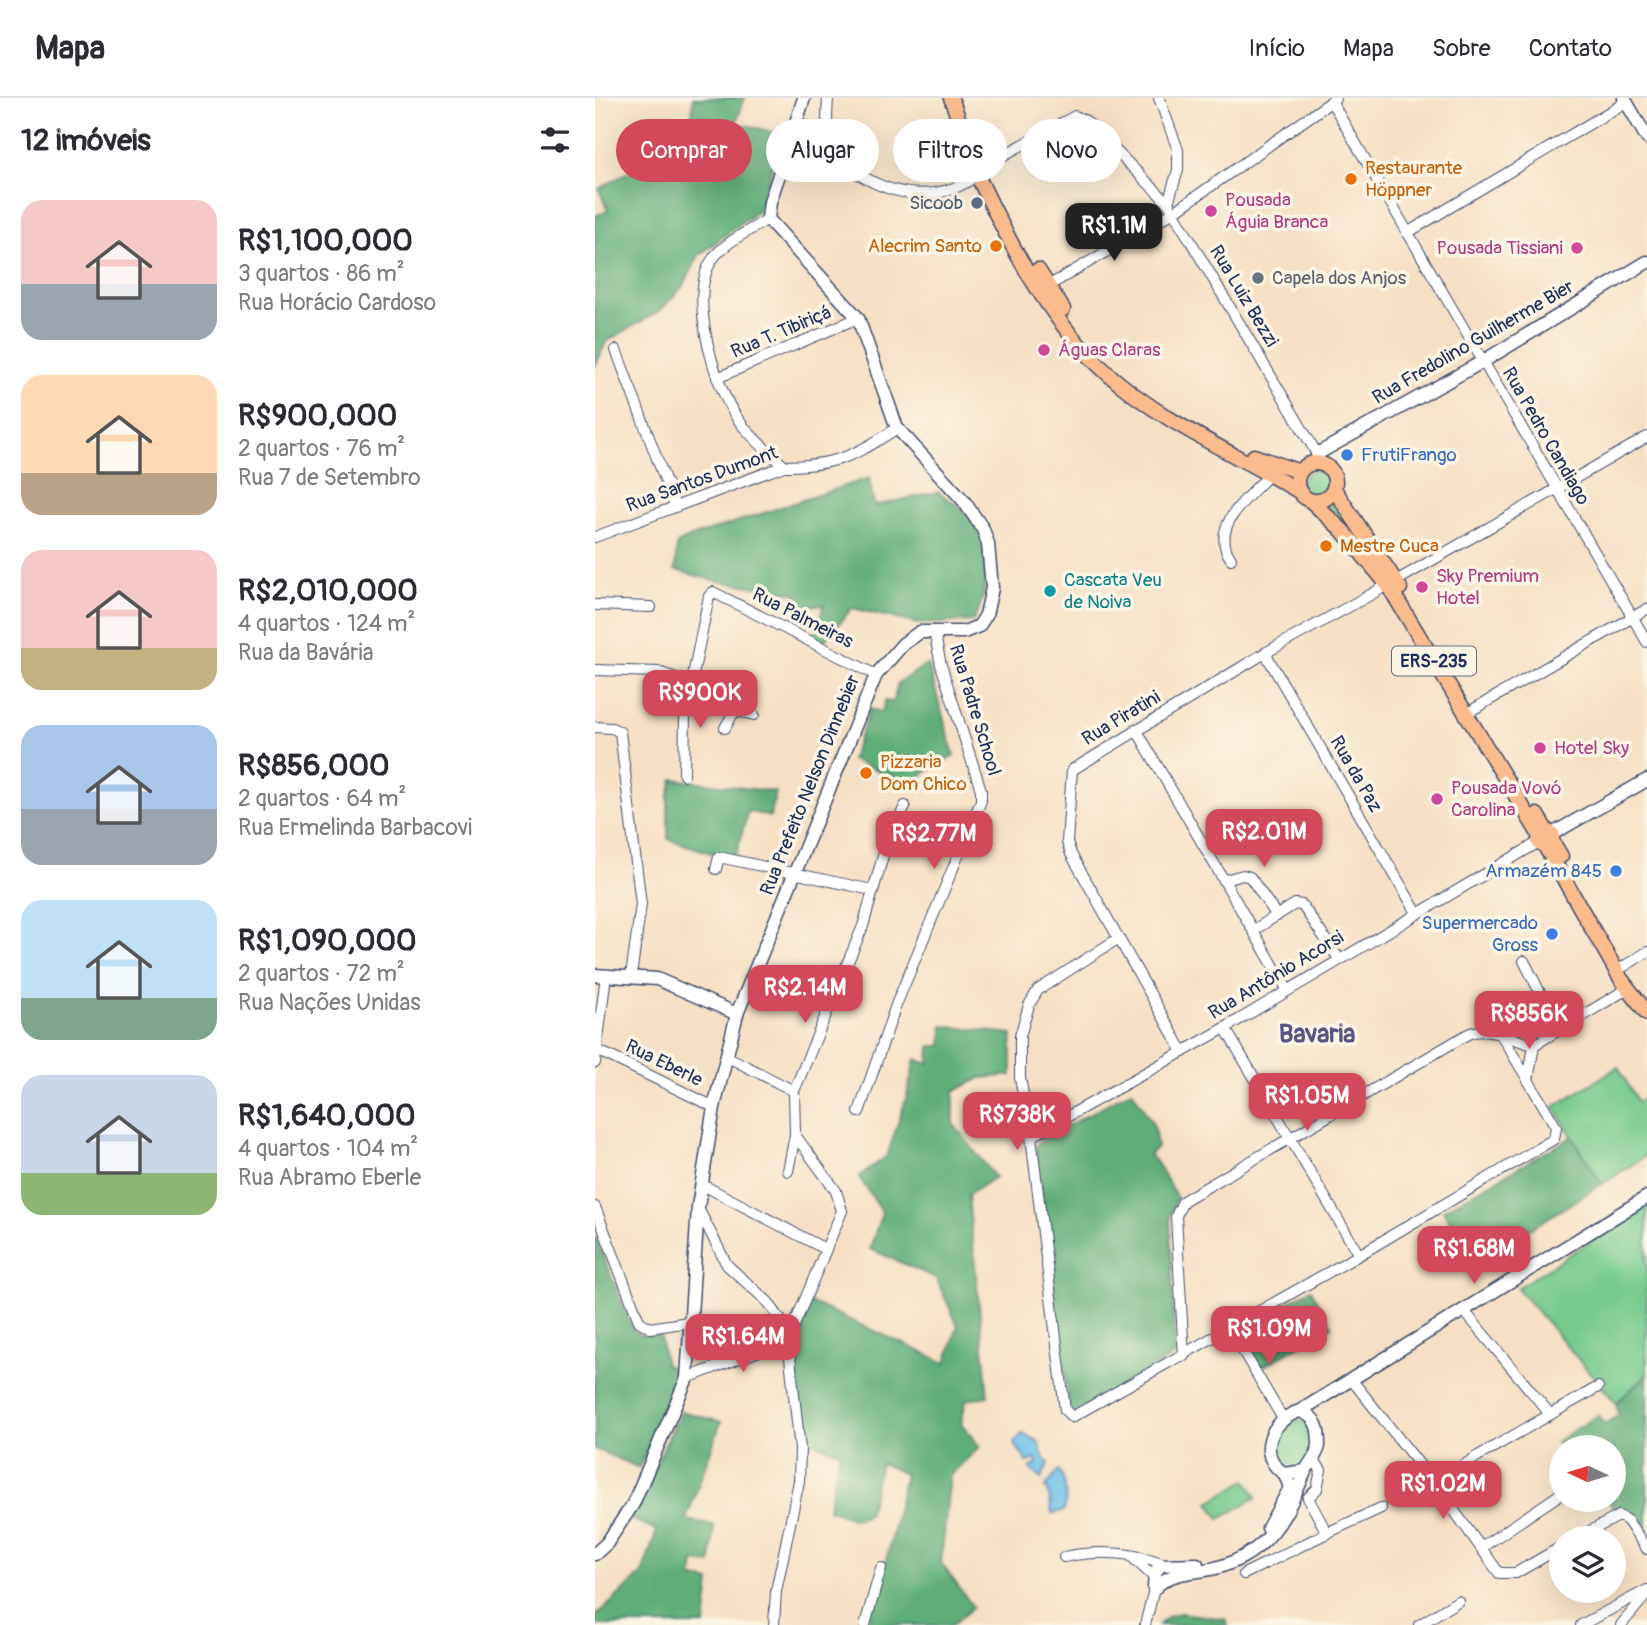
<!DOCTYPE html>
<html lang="pt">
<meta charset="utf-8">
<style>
:root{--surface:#fff;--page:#f7f7f7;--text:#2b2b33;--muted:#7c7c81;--line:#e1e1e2;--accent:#d1495b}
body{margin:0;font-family:Pangolin,sans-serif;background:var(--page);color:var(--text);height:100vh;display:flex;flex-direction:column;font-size:26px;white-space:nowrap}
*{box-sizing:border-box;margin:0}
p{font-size:23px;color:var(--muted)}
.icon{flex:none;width:38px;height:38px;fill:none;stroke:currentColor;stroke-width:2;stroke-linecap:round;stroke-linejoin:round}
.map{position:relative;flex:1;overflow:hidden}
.sheet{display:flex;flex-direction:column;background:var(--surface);width:595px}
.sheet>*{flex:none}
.banner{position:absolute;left:21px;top:21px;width:665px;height:63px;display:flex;gap:14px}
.needle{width:46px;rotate:274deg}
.buttons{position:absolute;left:954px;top:1337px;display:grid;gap:14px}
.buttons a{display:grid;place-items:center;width:77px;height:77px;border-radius:50%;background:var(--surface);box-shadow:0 7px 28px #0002;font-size:35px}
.price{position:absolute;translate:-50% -60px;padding:0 16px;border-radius:14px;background:var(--accent);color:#fff;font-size:23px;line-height:46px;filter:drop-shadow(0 2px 4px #0008)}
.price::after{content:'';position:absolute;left:50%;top:42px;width:21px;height:16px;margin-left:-10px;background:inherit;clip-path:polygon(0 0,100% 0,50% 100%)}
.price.current{background:#222;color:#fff}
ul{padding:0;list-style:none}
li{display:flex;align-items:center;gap:21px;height:175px;padding:0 21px}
li span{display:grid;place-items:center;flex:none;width:196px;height:140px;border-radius:21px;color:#555}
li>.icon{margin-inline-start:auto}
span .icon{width:84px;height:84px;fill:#fffc;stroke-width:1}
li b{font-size:30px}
h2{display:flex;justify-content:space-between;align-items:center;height:84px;padding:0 21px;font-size:30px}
.chip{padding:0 24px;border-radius:32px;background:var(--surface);box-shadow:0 7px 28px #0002;font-size:24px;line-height:63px}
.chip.current{background:var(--accent);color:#fff}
header{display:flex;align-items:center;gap:42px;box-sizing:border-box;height:98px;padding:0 35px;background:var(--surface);border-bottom:2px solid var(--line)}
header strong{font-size:33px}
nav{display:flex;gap:38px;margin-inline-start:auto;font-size:24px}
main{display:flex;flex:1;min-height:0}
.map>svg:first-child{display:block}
.green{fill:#74ca8e;stroke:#487c76;stroke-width:2}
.forest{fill:#5fae79;stroke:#3d6e6c;stroke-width:2}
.water{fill:#6ec3eb;stroke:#4479a4;stroke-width:2}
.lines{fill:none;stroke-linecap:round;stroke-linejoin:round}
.minor-casing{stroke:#3c4a6d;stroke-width:12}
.tertiary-casing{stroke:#3c4a6d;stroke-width:15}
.primary-casing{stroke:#3c4a6d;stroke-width:17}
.minor{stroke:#fff;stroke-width:10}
.tertiary{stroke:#fff;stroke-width:12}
.primary{stroke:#fbbb8c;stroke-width:14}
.food-dot{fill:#e8710a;stroke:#fcf5e5;stroke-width:2.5}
.service-dot{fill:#5c6f8a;stroke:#fcf5e5;stroke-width:2.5}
.hotel-dot{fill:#d1479c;stroke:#fcf5e5;stroke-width:2.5}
.worship-dot{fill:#6b7280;stroke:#fcf5e5;stroke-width:2.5}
.shop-dot{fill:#3f7fe0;stroke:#fcf5e5;stroke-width:2.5}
.culture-dot{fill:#0f9aa8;stroke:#fcf5e5;stroke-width:2.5}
.labels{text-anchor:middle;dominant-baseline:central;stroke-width:7;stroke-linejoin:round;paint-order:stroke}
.shield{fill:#fcf5e5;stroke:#5e6a86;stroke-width:2}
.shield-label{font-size:18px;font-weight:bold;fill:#1b2f5e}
.food-label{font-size:19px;fill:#c56008;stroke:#fcf5e5;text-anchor:start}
.hotel-label{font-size:19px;fill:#b23c85;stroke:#fcf5e5;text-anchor:start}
.service-label{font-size:19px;fill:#4e5e75;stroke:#fcf5e5;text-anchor:end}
.worship-label{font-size:19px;fill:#5b616d;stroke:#fcf5e5;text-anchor:start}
.street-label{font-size:19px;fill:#1b2f5e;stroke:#fcf5e5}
.shop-label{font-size:19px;fill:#366cbe;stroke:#fcf5e5;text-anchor:end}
.culture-label{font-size:19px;fill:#0d838f;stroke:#fcf5e5;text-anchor:start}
.district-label{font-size:26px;font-weight:bold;fill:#555686;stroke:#fcf5e5}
</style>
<header>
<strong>Mapa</strong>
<nav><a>Início</a><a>Mapa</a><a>Sobre</a><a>Contato</a></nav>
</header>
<main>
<section class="sheet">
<h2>12 imóveis<svg class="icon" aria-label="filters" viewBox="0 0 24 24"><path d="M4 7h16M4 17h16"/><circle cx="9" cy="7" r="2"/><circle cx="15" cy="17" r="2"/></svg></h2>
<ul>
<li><span style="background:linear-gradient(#f6c9c9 60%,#9aa5b1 0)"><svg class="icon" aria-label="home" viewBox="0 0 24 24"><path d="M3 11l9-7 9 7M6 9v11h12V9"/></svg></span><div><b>R$1,100,000</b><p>3 quartos · 86 m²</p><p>Rua Horácio Cardoso</p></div></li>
<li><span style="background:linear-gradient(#ffd9b3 70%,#b9a48a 0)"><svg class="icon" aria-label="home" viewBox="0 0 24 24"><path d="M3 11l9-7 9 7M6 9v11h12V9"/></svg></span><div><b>R$900,000</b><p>2 quartos · 76 m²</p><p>Rua 7 de Setembro</p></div></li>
<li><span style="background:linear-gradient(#f6c9c9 70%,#c2b280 0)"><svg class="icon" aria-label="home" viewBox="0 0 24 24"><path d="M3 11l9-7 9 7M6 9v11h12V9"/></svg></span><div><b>R$2,010,000</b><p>4 quartos · 124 m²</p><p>Rua da Bavária</p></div></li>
<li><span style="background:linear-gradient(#a9c7e8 60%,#9aa5b1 0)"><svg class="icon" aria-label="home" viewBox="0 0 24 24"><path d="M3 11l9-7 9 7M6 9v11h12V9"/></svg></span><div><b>R$856,000</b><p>2 quartos · 64 m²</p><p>Rua Ermelinda Barbacovi</p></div></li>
<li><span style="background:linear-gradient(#bfe0f5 70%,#7fa58c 0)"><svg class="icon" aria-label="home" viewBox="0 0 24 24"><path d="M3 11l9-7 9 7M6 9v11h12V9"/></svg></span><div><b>R$1,090,000</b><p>2 quartos · 72 m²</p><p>Rua Nações Unidas</p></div></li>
<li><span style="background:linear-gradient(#c9d6e8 70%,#8fb573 0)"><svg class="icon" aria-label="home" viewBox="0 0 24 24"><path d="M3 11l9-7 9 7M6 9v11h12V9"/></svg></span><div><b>R$1,640,000</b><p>4 quartos · 104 m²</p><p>Rua Abramo Eberle</p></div></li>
</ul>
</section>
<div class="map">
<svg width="1052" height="1527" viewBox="0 0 1052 1527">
<rect width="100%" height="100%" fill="#fcf5e5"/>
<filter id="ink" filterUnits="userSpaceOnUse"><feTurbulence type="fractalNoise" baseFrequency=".0143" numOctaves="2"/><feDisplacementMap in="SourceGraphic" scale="14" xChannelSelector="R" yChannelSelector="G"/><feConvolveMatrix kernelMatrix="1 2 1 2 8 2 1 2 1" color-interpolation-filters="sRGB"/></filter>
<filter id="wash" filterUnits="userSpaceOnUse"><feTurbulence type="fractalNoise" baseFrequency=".00686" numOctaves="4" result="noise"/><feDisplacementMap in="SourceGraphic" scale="28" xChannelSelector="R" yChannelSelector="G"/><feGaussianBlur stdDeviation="1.57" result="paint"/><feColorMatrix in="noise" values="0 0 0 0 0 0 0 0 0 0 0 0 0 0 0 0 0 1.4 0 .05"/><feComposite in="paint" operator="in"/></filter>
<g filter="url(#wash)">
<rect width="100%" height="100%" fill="#f6e0c5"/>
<g class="green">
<circle cx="720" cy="387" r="14"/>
<polygon points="740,400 784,472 742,417 728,407"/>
<polygon points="1023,969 1043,1004 1052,999 1052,1057 1007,1086 959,1009"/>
<polygon points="1052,1107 1052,1277 1021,1305 922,1190"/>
<path d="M700,1321L716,1325L722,1338L711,1368L692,1372L682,1365C677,1338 677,1337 700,1321Z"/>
<polygon points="651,1382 662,1399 625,1421 614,1404"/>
</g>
<g class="forest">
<polygon points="98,0 150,0 141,25 187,36 165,111 104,157 89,187 66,212 11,244 0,269 0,118 13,113 4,91 47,66 41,50 97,18"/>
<path d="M274,380L279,408L343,394C353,401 367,409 374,418C396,450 396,491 378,523L323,526L257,510L228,545L219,539L229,507L210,508L199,495L121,483L80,472L82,446L96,439Z"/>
<polygon points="333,566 359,657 314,685 256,662 275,611 287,614 290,603 298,604 303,585"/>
<polygon points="78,681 181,694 175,719 153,713 141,757 116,755 73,741 73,700"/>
<polygon points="348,928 417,936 417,977 386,980 359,993 359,1027 400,1079 373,1097 393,1298 371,1302 366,1325 385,1349 355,1377 346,1465 378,1509 357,1527 273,1527 294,1451 310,1376 286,1365 273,1416 260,1421 233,1411 245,1354 210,1342 197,1245 203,1227 217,1205 351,1265 363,1228 341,1180 275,1151 287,1114 264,1079 292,1058 312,998 320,961 334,966 335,948 347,948"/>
<polygon points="537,992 559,1028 562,1049 554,1057 563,1066 582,1100 575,1117 580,1257 479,1315 475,1314 441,1050 444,1044"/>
<polygon points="977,1039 1007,1086 916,1143 913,1139 891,1155 861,1132 848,1112"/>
<polygon points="0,1138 38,1232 46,1237 65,1237 70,1267 87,1272 44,1370 0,1351"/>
<polygon points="716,1191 737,1228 666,1270 646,1240 647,1231"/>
<polygon points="1052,1277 1052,1441 1032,1412 1018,1410 1013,1402 1018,1402 1018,1349 966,1351 961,1344 1003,1317 1009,1326 1024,1317 1021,1305"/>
<polygon points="86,1313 126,1324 91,1422 119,1427 116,1466 99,1464 97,1479 115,1484 110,1527 0,1527 0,1519 47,1476 62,1432 35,1421"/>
<polygon points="585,1515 630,1521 633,1527 564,1527 572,1519"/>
</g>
<g class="water">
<polygon points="427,1336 443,1343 448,1359 454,1365 446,1381 435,1370 442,1366 441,1361 432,1364 419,1345"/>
<path d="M463,1373C471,1378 472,1402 469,1413L457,1415L453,1392L450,1390Z"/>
</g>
</g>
<g filter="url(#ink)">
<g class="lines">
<defs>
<g id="minor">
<path d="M233,0C232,17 230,37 239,53C244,63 254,69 262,75C299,99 346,106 383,76"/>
<polyline points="564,0 583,52 583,72 573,105"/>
<polyline points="736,3 1052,544"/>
<polyline points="390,73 398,63 480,18 491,23 573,105 722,356"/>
<path d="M173,121C156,132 129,144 117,162C93,198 119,284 140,317C153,337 172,352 189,368"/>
<polyline points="812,135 1031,4"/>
<polyline points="448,191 579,114 740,1"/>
<polyline points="21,252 80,408"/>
<polyline points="122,280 263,220"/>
<path d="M0,439L189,368C239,368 261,358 302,330"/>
<path d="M636,461C613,428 655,398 675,376"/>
<polyline points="801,483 1052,339"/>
<polyline points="0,507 56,509"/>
<polyline points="670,555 822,815"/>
<polyline points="0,572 63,574 130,596"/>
<polyline points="95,602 159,617"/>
<polyline points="879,611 1052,511"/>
<polyline points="0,629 17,630 25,634 46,806 36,878"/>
<polyline points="130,630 140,612"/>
<polyline points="541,631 692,891"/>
<polyline points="89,677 90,617 114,498 118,494 281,577"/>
<polyline points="121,771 124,759 277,792"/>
<polyline points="630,782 648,777 655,779 682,818"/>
<polyline points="659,832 700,806 707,807 744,861"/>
<polyline points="524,840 443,892 434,907 425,938 425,980 436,1039 470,1312 477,1319 764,1157 959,1041 961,1029 908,940"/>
<polyline points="929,863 963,930"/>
<polyline points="1028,869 1052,854"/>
<polyline points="630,930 764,1157"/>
<polyline points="4,953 119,1009"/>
<polyline points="588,954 476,756 472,744 477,672 670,555 793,487"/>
<polyline points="133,959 199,993"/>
<polyline points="0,965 11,877"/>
<polyline points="933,982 939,947 1032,891"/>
<polyline points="264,1014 301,907 386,703 386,692 346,567 339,533"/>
<polyline points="436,1039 630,930 944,744"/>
<polyline points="193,1073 200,1037"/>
<polyline points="106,1086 230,1151"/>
<polyline points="0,1109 44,1223 55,1230 93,1224"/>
<polyline points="103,1110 132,1167 173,1204 187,1224 193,1242 205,1351 204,1383 181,1493 179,1527"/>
<polyline points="870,1214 955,1316"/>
<polyline points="635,1231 688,1321"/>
<path d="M589,1258L581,1118L588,1103L873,936C893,927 918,942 939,947"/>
<polyline points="92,1280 193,1242 247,1113 241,1093 200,1037 199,993 268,828 290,751 310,708"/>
<polyline points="756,1281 840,1386 904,1475 921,1475 966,1449"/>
<polyline points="840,1386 883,1358 1003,1289"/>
<polyline points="732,1435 786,1410"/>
<polyline points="982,1440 1024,1418 1032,1422 1052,1451"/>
<polyline points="887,1449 964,1397"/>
<path d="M469,1459C502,1452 538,1454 570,1466"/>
<polyline points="537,1459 559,1479"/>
<polyline points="649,1476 732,1435 713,1400 722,1391 726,1372 719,1362"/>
<polyline points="270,1527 286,1470"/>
<polyline points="550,1527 559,1491"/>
<polyline points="824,1527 863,1503"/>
<polyline points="986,1527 1052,1492"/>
<polyline points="1026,1527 1052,1496"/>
</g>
<g id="tertiary">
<polyline points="1029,0 1052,40"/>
<polyline points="724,365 722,356 887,264 1052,164"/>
<polyline points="957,736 1052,682"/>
<polyline points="0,877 62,881 142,916"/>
<polyline points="705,1313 1052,1099"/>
<polyline points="673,1430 695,1390 690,1376"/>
<polyline points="0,1456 12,1445 38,1406 92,1280 103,1109 119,1009 142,916 281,577 308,546 325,534 369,534 384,528 391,517 397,490 393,446 388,431 368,402 302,330 263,220 173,121 175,104 209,0"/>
<path d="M559,1491C576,1471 601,1476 624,1469C674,1454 690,1420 709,1376C713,1366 721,1360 724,1348C724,1332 723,1319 705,1313C676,1321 660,1358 690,1376L710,1373"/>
<polyline points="559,1491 560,1474 566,1467 602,1466"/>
</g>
<g id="primary">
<path d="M356,0C367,28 373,58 386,85C418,152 455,224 511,274C566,324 641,356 705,394"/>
<polyline points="443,172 468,211"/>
<polyline points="659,358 705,374"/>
<circle cx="721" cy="384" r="19"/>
<polyline points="739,391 805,490"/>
<polyline points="716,403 747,432 793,487 944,736 944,744 950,748 1026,881 1052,915"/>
<polyline points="942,717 951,732 957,736 957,743 966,758"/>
</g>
</defs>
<use href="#minor" class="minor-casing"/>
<use href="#tertiary" class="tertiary-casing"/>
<use href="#primary" class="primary-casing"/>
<use href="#minor" class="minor"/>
<use href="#tertiary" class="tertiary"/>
<use href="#primary" class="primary"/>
</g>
</g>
<g class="food-dot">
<circle cx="756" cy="81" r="7"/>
<circle cx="401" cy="148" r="7"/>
<circle cx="731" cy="448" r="7"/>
<circle cx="271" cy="675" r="7"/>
</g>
<circle class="service-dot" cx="382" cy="105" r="7"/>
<g class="hotel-dot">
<circle cx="616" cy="113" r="7"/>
<circle cx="982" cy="150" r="7"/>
<circle cx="449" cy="252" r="7"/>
<circle cx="827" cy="489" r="7"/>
<circle cx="945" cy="650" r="7"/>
<circle cx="842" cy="701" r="7"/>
</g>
<circle class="worship-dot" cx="663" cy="180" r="7"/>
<g class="shop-dot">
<circle cx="752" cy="357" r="7"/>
<circle cx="1021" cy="773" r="7"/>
<circle cx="957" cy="836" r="7"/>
</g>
<circle class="culture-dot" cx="455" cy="493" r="7"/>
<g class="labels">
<rect class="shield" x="797" y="548.5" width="84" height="29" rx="5"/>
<g class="shield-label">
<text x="839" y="563">ERS-235</text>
</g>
<g class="food-label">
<text x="770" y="70">Restaurante<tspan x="770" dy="22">Höppner</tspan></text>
<text x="387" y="148" text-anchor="end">Alecrim Santo</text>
<text x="745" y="448">Mestre Cuca</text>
<text x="285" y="664">Pizzaria<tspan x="285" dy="22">Dom Chico</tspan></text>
</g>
<g class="hotel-label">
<text x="630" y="102">Pousada<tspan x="630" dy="22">Águia Branca</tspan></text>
<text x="968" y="150" text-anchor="end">Pousada Tissiani</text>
<text x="463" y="252">Águas Claras</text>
<text x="841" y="478">Sky Premium<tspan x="841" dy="22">Hotel</tspan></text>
<text x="959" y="650">Hotel Sky</text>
<text x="856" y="690">Pousada Vovó<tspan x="856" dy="22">Carolina</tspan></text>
</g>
<g class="service-label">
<text x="368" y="105">Sicoob</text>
</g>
<g class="worship-label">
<text x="677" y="180">Capela dos Anjos</text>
</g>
<g class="street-label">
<text transform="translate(649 198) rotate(59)">Rua Luiz Bezzi</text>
<text transform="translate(186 234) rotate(-23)">Rua T. Tibiriçá</text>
<text transform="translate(878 244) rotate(-30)">Rua Fredolino Guilherme Bier</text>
<text transform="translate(951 338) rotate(60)">Rua Pedro Candiago</text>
<text transform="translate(107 381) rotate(-20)">Rua Santos Dumont</text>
<text transform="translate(208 520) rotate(27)">Rua Palmeiras</text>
<text transform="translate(380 612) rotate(73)">Rua Padre School</text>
<text transform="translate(526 620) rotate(-31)">Rua Piratini</text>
<text transform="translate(761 676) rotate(60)">Rua da Paz</text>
<text transform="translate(215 687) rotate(-68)">Rua Prefeito Nelson Dinnebier</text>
<text transform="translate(681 877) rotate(-31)">Rua Antônio Acorsi</text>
<text transform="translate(69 965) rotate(26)">Rua Eberle</text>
</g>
<g class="shop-label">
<text x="766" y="357" text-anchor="start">FrutiFrango</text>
<text x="1007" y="773">Armazém 845</text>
<text x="943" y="825">Supermercado<tspan x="943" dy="22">Gross</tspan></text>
</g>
<g class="culture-label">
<text x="469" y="482">Cascata Veu<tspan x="469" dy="22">de Noiva</tspan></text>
</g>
<g class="district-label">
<text x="722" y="936">Bavaria</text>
</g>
</g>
</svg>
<div class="buttons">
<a><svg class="needle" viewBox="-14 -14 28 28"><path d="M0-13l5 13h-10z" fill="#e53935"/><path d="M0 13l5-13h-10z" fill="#7c7c81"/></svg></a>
<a><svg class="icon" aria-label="layers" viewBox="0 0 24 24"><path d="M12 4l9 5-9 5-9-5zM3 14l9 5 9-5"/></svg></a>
</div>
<b class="price current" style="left:519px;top:165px">R$1.1M</b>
<b class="price" style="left:105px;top:632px">R$900K</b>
<b class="price" style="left:669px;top:771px">R$2.01M</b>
<b class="price" style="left:339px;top:773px">R$2.77M</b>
<b class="price" style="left:210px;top:927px">R$2.14M</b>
<b class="price" style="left:934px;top:953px">R$856K</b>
<b class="price" style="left:712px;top:1035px">R$1.05M</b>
<b class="price" style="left:422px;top:1054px">R$738K</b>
<b class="price" style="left:879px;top:1188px">R$1.68M</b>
<b class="price" style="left:674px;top:1268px">R$1.09M</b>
<b class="price" style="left:148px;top:1276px">R$1.64M</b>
<b class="price" style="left:848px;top:1423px">R$1.02M</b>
<div class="banner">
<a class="chip current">Comprar</a>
<a class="chip">Alugar</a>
<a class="chip">Filtros</a>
<a class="chip">Novo</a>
</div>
</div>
</main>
